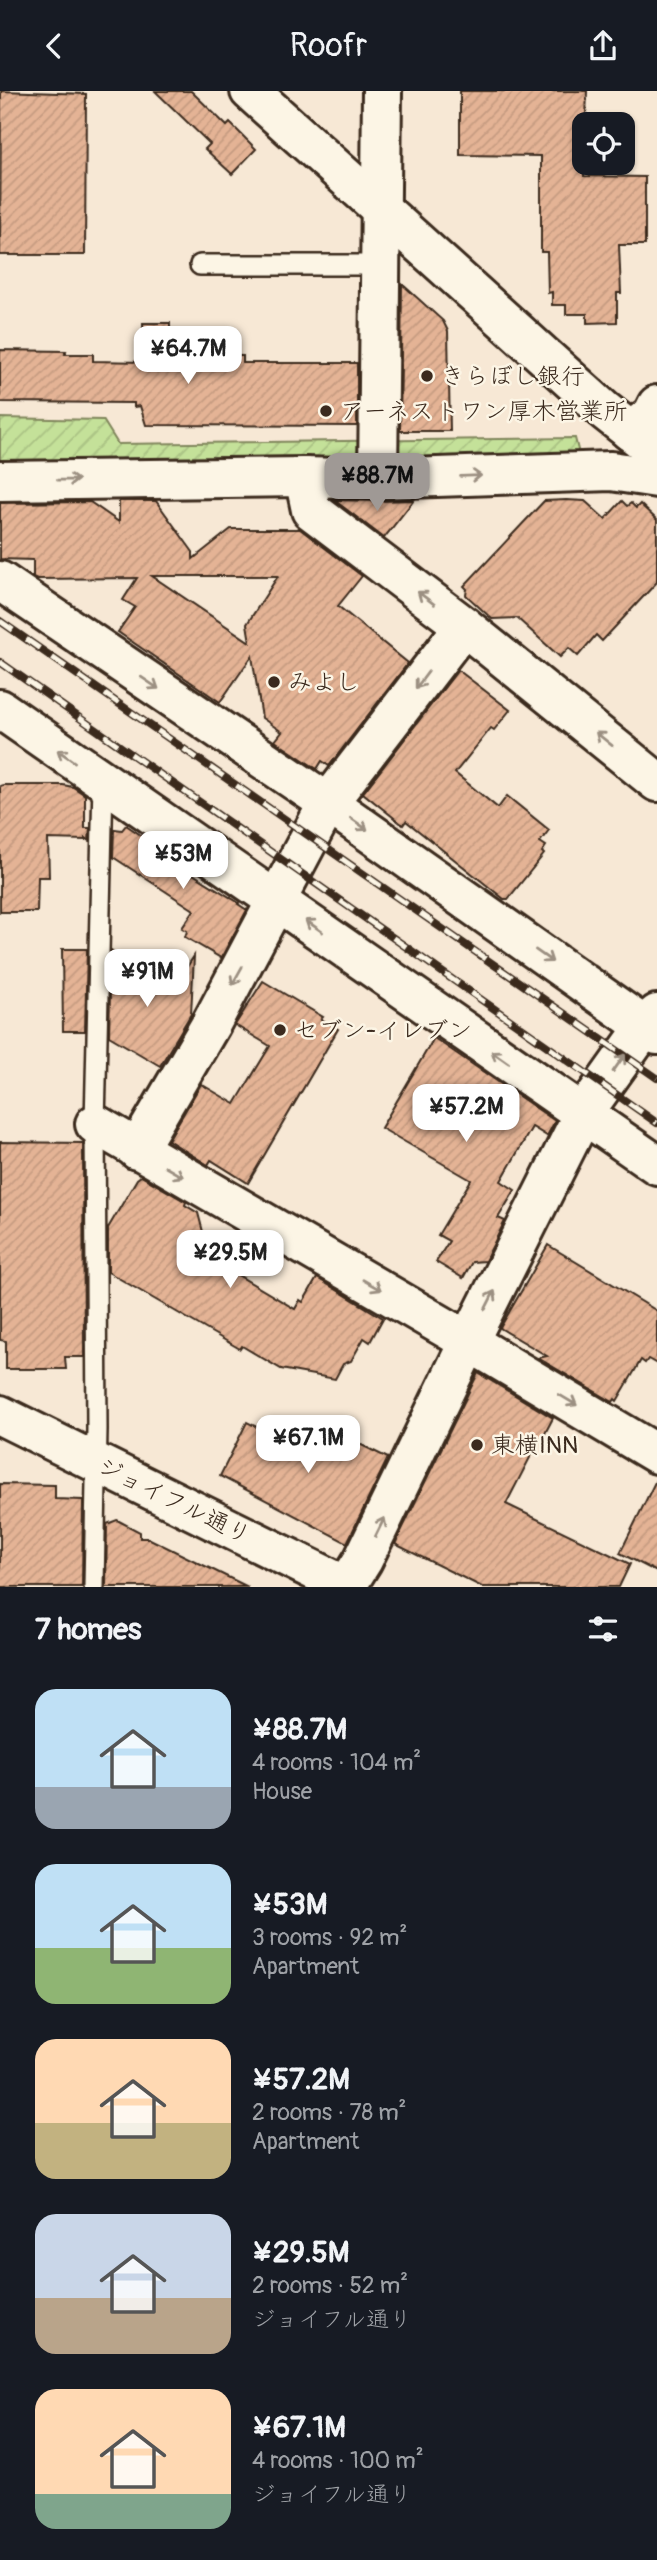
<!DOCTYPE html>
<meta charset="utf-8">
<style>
:root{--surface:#171b24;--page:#20242c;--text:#f1f3f6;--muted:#9ea1a6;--accent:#9f9995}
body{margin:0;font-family:Pangolin,"Klee One",sans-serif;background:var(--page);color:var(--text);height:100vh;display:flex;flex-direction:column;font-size:26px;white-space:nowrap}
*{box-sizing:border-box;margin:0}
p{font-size:23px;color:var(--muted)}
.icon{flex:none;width:38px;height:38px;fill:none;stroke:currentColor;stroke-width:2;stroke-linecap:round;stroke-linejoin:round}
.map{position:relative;height:1496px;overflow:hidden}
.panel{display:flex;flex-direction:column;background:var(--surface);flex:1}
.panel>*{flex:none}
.buttons{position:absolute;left:572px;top:21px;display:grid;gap:14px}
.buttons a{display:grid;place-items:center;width:63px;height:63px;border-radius:14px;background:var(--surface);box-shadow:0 2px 5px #0004;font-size:35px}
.price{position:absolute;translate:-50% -60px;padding:0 16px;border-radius:14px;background:#fff;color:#222;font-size:23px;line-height:46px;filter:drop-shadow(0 2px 4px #0008)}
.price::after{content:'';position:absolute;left:50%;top:42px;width:21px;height:16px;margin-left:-10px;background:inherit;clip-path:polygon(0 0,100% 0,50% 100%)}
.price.active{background:var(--accent);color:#111}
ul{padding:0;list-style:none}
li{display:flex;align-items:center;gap:21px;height:175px;padding:0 35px}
li span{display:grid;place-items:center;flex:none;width:196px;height:140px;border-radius:21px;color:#555}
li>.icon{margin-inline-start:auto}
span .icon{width:84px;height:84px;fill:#fffc;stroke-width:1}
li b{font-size:30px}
h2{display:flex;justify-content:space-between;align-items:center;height:84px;padding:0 35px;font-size:30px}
header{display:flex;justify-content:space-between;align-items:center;height:91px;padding:0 35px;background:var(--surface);font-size:32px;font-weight:600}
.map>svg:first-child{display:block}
.garden{fill:url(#garden-furrows);stroke:#80865c;stroke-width:2}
.building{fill:url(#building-hatch);stroke:#3b2a1e;stroke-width:2;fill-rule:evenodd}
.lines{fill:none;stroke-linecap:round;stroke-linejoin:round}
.lane-casing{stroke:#3b2a1e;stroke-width:24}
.street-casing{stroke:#3b2a1e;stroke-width:44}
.secondary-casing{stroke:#3b2a1e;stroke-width:44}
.lane{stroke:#fcf5e5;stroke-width:19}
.street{stroke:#fcf5e5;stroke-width:38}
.secondary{stroke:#fcf5e5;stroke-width:38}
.rail-casing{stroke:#3b2a1e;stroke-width:8}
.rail{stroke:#fcf5e5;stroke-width:5;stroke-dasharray:16;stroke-linecap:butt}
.oneway{stroke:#9c9082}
.poi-dot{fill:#3b2a1e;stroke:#fcf5e5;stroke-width:2.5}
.labels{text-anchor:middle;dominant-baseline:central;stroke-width:5;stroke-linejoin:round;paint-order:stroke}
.poi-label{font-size:24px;fill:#3b2a1e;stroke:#fcf5e5;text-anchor:start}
.street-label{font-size:24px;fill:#3b2a1e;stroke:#fcf5e5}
</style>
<header><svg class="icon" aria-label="back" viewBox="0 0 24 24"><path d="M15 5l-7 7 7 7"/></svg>Roofr<svg class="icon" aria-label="share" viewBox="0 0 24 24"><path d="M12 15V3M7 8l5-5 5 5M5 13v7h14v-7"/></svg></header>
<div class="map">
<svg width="657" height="1496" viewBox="0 0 657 1496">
<defs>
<pattern id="garden-furrows" width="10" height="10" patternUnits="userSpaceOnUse" patternTransform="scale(1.75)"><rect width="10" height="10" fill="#c4e199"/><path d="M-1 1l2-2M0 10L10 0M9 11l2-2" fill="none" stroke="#a9c183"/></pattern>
<pattern id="building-hatch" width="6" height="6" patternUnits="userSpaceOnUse" patternTransform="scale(1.75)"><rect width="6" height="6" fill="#e4b395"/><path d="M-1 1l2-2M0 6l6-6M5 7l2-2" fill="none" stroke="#c49a80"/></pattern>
</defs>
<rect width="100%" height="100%" fill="#f7e8d5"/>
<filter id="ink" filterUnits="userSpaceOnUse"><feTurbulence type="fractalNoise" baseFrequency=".0143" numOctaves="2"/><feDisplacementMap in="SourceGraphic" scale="14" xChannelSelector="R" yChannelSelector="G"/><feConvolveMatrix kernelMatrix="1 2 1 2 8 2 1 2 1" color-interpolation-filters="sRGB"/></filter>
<g filter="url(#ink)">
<polygon class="garden" points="0,327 103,329 118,353 575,347 583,379 0,379"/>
<g class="building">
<polygon points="1,0 86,3 85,164 0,164"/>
<polygon points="155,0 191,0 227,35 230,32 256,58 232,83 205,58 210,53"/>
<polygon points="460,0 587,0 584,85 645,86 645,154 619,154 621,202 617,202 617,231 587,232 587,223 566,223 566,214 552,214 552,201 548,202 547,161 541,161 541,65 460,64"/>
<polygon points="402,193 443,230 448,240 450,340 400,340"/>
<polygon points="143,232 170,232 170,264 243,265 243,272 357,272 357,335 146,334 140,315 134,316 134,312 0,311 0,259 66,260 65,263 93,263 93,270 144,271"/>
<polygon points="334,409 379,410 414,409 384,447"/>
<polygon points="566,409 585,410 605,428 622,410 627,415 631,412 636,417 640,413 657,429 657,491 602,550 596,544 578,565 569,557 560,566 517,527 492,528 466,504 467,498 464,495 544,410"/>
<path d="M119,410H156L193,461V468L231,438H300L362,485L338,515L408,572L329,675L322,670L317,678L275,650L282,641L262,627L252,565L220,611L118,541L135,516L123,509L137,487L37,488L33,486V469L0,468V412L90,411L119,431ZM152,485H278L247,533L250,551Z"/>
<polygon points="458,579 510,619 494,639 491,637 455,682 498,717 507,705 549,739 540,751 546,755 542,761 544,763 508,808 504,808 406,730 403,734 363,702"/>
<polygon points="3,694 63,694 73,696 85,704 85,737 90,737 89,750 85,747 85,749 48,748 49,786 38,786 37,821 0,821 0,695"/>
<polygon points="126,734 186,775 185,778 239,812 238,813 247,819 221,867 185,846 187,840 182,837 194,819 113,766 114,738 122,739"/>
<polygon points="62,858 87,858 85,940 63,940"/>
<polygon points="111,859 172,899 194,865 191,923 160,975 109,945"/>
<polygon points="263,890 323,926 321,928 338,938 248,1092 211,1069 208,1074 168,1049 201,993 235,1013 270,955 235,934"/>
<polygon points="434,947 555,1030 547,1045 532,1036 501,1090 515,1099 498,1127 505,1130 485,1170 472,1171 463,1187 436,1171 449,1150 438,1144 471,1089 381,1037"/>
<polygon points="0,1051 83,1052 84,1266 65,1266 66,1278 6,1278 6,1250 0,1249"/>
<polygon points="141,1085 186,1111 185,1114 198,1122 203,1141 194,1158 295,1218 300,1209 303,1211 317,1187 383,1227 370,1251 364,1247 351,1270 343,1273 335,1288 281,1278 242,1255 240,1258 108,1181 108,1137 137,1088"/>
<polygon points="548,1154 657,1220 657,1273 648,1268 645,1272 641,1269 617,1310 615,1308 613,1311 538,1267 547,1265 500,1237"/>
<polygon points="478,1282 553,1327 541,1350 539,1349 506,1413 630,1473 619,1496 482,1496 395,1453"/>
<polygon points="317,1326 342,1338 339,1343 388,1367 347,1452 220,1385 247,1331 301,1358"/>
<polygon points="657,1387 657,1481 620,1462"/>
<polygon points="0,1393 55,1394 55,1408 83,1409 82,1496 0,1496"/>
<polygon points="117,1429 140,1441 140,1447 148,1447 248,1496 106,1496 107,1433"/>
</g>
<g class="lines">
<defs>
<g id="lane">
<polyline points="200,174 381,174"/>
<polyline points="94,1496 97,1338 95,1033 103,691"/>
</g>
<g id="street">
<polyline points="630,340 652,324 657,314"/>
<polyline points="304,386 311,419 464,535 657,691"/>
<polyline points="378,388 382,0"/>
<polyline points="0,390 304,386 378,388 611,380 657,387"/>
<polyline points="0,490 328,712 657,944"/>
<polyline points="0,618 657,1074"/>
<polyline points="95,1033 451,1240 657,1363"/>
<polyline points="137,1059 211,933 328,712 464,535"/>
<polyline points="346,1496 363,1469 469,1250 583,1023 645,936 657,923"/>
</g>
<g id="secondary">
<polyline points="250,0 605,320 657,361"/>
<polyline points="0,1324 348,1496"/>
</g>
</defs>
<use href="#lane" class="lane-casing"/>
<use href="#street" class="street-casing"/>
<use href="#secondary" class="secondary-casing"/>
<use href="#lane" class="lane"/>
<use href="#street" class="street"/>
<use href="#secondary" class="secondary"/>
<defs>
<g id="rail">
<polyline points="0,530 657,987"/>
<polyline points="0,571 657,1032"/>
</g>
</defs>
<use href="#rail" class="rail-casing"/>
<use href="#rail" class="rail"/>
</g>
<defs><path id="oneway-shaft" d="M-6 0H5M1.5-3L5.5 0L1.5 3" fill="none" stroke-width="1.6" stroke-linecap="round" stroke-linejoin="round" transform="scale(1.75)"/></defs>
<g class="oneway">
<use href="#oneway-shaft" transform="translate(471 385) rotate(-2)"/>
<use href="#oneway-shaft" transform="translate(68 389) rotate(-1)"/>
<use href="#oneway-shaft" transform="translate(426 507) rotate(-143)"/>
<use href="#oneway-shaft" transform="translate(422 589) rotate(127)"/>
<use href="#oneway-shaft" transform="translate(150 592) rotate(34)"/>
<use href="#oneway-shaft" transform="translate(604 648) rotate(-141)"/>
<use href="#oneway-shaft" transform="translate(66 665) rotate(-145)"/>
<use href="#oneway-shaft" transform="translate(359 733) rotate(35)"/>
<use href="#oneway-shaft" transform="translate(314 835) rotate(-145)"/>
<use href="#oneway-shaft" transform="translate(544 865) rotate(35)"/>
<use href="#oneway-shaft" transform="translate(237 885) rotate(119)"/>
<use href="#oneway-shaft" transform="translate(500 966) rotate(-145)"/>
<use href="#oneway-shaft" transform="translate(619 972) rotate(-55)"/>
<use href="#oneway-shaft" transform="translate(174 1081) rotate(30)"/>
<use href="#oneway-shaft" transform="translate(372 1194) rotate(30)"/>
<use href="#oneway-shaft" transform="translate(490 1209) rotate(-63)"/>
<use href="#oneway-shaft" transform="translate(568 1309) rotate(31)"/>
<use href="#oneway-shaft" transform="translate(380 1436) rotate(-64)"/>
</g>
</g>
<g class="poi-dot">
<circle cx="427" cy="285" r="7"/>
<circle cx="326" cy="320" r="7"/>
<circle cx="274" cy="591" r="7"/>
<circle cx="280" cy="939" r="7"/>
<circle cx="477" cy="1354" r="7"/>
</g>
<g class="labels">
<g class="poi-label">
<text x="441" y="285">きらぼし銀行</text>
<text x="340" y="320">アーネストワン厚木営業所</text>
<text x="288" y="591">みよし</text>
<text x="294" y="939">セブン-イレブン</text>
<text x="491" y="1354">東横INN</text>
</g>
<g class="street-label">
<text transform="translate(174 1410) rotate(26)">ジョイフル通り</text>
</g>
</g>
</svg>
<div class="buttons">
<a><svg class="icon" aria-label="locate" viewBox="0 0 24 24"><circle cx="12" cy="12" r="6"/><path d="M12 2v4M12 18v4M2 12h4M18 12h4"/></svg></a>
</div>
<b class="price" style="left:188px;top:295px">¥64.7M</b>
<b class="price active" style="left:377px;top:422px">¥88.7M</b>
<b class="price" style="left:183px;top:800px">¥53M</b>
<b class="price" style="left:147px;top:918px">¥91M</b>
<b class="price" style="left:466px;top:1053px">¥57.2M</b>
<b class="price" style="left:230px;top:1199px">¥29.5M</b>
<b class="price" style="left:308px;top:1384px">¥67.1M</b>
</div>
<section class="panel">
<h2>7 homes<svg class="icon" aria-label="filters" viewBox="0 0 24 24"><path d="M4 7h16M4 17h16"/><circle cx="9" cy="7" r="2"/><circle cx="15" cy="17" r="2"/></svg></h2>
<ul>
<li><span style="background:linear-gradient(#bfe0f5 70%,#9aa5b1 0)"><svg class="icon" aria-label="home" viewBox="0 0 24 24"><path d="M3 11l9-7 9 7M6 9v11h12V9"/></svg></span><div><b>¥88.7M</b><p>4 rooms · 104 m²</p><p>House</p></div></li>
<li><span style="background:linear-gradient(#bfe0f5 60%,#8fb573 0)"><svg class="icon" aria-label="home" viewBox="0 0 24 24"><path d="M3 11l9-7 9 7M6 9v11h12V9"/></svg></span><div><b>¥53M</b><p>3 rooms · 92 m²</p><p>Apartment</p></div></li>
<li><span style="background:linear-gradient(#ffd9b3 60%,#c2b280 0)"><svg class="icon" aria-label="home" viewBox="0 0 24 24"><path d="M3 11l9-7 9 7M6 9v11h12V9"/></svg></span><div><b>¥57.2M</b><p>2 rooms · 78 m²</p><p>Apartment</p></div></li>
<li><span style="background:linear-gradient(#c9d6e8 60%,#b9a48a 0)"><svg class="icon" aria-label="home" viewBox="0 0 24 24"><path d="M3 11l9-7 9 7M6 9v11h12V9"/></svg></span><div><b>¥29.5M</b><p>2 rooms · 52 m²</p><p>ジョイフル通り</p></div></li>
<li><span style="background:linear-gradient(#ffd9b3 75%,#7fa58c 0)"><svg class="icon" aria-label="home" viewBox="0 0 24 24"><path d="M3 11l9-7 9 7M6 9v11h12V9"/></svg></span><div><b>¥67.1M</b><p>4 rooms · 100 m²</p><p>ジョイフル通り</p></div></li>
</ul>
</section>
